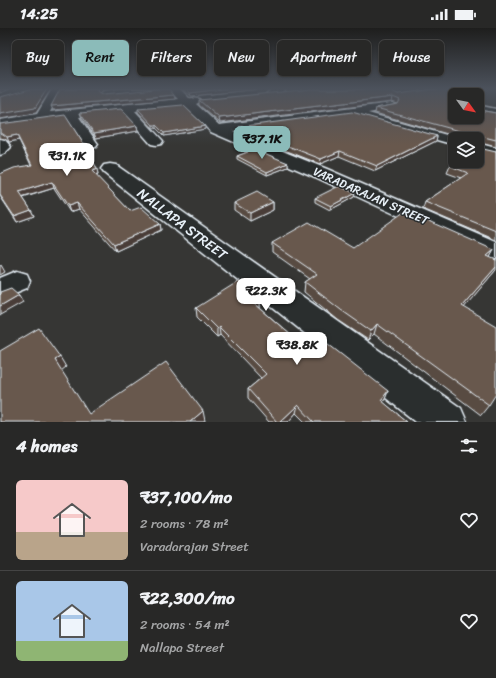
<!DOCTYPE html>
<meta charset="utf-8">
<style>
:root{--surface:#282827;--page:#343433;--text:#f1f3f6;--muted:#a5a6a7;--line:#444;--accent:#8bbbb9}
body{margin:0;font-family:Sriracha,sans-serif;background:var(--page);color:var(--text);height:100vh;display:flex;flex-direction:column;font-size:15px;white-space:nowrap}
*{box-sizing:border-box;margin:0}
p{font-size:13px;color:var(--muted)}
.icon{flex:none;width:22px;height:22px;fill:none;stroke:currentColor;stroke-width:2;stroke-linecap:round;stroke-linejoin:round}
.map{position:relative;height:394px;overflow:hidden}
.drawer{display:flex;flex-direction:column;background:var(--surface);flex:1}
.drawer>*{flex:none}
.guide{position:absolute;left:12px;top:12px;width:472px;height:36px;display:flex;gap:8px}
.needle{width:26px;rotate:123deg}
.fabs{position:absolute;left:448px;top:60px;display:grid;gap:8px}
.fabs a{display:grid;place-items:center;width:36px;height:36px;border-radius:6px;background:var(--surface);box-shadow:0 1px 3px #0004,0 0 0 1px var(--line);font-size:20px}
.price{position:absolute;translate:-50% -34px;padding:0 9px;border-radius:8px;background:#fff;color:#222;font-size:13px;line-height:26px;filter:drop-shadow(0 1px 2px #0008)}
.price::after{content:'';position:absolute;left:50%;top:24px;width:12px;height:9px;margin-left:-6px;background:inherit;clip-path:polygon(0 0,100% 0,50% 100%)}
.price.active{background:var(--accent);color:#111}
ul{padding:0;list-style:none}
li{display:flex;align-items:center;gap:12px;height:100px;padding:0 16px}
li+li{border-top:1px solid var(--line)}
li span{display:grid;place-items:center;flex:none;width:112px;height:80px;border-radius:6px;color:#555}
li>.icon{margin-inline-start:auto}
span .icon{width:48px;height:48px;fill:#fffc;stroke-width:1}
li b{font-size:17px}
h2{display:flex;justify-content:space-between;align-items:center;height:48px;padding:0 16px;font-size:17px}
.pill{padding:0 14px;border-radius:6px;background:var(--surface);box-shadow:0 1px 3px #0004,0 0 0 1px var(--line);font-size:14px;line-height:36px}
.pill.active{background:var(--accent);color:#111}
.status{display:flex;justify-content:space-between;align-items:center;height:28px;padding:0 20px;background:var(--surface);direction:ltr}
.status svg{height:11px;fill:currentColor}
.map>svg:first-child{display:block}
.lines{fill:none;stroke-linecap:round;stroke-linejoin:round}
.minor-casing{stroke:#e8f1f8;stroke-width:3}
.minor{fill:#2a2d2e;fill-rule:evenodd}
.wall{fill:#594c43;stroke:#e8f1f8}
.shaded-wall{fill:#483e37;stroke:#e8f1f8}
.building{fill:#67584e;stroke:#e8f1f8}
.labels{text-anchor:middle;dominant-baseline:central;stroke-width:3;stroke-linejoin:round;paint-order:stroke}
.street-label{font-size:12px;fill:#e8f1f8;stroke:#2a2d2e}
.near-street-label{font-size:14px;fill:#e8f1f8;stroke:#2a2d2e}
</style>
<div class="status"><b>14:25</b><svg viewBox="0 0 49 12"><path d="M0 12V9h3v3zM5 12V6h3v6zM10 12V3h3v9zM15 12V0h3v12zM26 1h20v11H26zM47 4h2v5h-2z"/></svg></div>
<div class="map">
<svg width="496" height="394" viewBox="0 0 496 394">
<rect width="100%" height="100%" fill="#363634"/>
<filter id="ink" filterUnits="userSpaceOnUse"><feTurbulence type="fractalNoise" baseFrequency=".025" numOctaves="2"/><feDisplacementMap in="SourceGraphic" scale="8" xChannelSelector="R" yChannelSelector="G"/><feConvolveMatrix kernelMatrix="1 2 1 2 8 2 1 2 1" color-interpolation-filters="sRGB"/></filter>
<g filter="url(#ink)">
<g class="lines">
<defs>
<g id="minor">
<polygon points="52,61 62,61 50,84 178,71 168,61 180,61 189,70 200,71 202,73 196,76 219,97 392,75 396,76 398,78 396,80 368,85 461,111 455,111 455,117 354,89 352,87 233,103 327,141 496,214 496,231 487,229 315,149 211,104 184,78 135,83 163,113 161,116 156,117 151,116 123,84 79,89 98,116 96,119 91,120 86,119 67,90 0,100 0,92 37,86"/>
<polygon points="118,61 160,61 155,64 104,69 99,66 104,63"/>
<polygon points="272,61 286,61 275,68 267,68 266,66"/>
<polygon points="477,77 496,81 496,89 477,85"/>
<polygon points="0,111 5,112 11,119 5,125 0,127"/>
<polygon points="477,115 496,120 496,130 477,125"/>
<polygon points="110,136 116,137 461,380 467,394 416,394 104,145 101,141 104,137"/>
<polygon points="17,243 27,246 30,253 27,260 0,271 0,250"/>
</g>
</defs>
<use href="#minor" class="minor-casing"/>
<use href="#minor" class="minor"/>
</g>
<g class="wall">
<polygon points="183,61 260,61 191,68"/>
<polygon points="398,66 451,72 479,82 496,85 496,119 477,114 477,111 462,111 461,110 375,85 376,80 398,76 392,74 220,95 199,77 199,72"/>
<polygon points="138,81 205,101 164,108 156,100 153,100 138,84"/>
<polygon points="80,85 137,98 138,103 96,110 82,90"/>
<polygon points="0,96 83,115 91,124 89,125 98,147 96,148 130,183 160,196 161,202 116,223 79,181 70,184 54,160 23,170 31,182 34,188 17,194 0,168 0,146 31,137 19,112 9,114 5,111 0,110"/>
<polygon points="239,99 437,108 436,113 375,143 339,128 320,136 239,104"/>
<polygon points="245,123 288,135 288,139 267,147 237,131 237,128 245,125"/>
<polygon points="496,124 496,212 423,181 425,174 461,150 447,145 450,138"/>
<polygon points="354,169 330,182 315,174 315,170"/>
<polygon points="273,174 273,182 250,193 234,182 234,175"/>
<polygon points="272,215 353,220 494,222 490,229 495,243 464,279 489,377 481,387 374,306 368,312 338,292 304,264 305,254 310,251 272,224"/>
<polygon points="260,271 260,280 301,316 388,363 385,371 383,374 407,394 305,394 296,385 288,394 269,394 248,370 248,361 261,350 220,307 217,309 197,289 196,280"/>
</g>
<g class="shaded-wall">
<polygon points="0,61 10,61 0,65"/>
<polygon points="47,61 51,61 36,85 0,91 0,86"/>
<polygon points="98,61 105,61 103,62 98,67 97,63"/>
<polygon points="221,61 260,61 191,68 190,65"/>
<polygon points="174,67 175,71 53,82 51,78"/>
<polygon points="393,69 392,74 220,95 219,90"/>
<rect x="153" y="97" width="3" height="3"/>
<polygon points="137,98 138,103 96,110 94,105"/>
<polygon points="205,98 205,101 164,108 164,105"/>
<polygon points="17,107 19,112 9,114 7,109"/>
<polygon points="437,108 436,113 375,143 377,138"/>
<polygon points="90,119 91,124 88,125 87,120"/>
<polygon points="340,123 339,128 320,136 321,131"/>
<polygon points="288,135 288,139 267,147 267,144"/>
<polygon points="97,141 98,147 93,148 92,143"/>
<polygon points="52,154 54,160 21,170 19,164"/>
<polygon points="355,165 354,169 330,182 331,178"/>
<polygon points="273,174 273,182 250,193 250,185"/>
<polygon points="77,175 79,181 70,184 68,178"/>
<polygon points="31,182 34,188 17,194 14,188"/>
<polygon points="160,196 161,202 116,223 114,216"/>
<polygon points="494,222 489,231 487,228"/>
<polygon points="1,237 5,244 0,247 0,238"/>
<polygon points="496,239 496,242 495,243 457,288 462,278"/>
<polygon points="19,267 23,274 0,287 0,278"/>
<polygon points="260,271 260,280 254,275"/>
<polygon points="377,296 374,306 368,312 371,303"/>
<polygon points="219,299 220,307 217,309 217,301"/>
<polygon points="60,329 66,339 61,343 55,332"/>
<polygon points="388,363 385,371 377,381 381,372"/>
<polygon points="298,377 296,385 288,394 280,394"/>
<polygon points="203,383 205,393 204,394 190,394"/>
</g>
<g class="building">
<polygon points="30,61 47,61 35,80 0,86 0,69"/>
<polygon points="60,61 98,61 97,63 103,66 155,61 169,61 174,67 51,78"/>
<polygon points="187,61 221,61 190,65"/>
<polygon points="311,61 387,61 398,66 433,61 453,61 451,72 455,73 455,89 477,89 477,78 479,82 496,85 496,112 480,108 478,111 463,107 465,106 463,104 376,80 398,76 400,72 393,69 219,90 199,72"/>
<polygon points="183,77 205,98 164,105 156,97 153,97 138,81"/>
<polygon points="121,81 137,98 94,105 80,85"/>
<polygon points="352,84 437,108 377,138 340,123 321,131 239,99"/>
<polygon points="65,87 83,115 87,116 90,119 87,120 97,141 92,143 130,183 141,179 160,196 114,216 77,175 68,178 52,154 19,164 31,182 14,188 0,167 0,146 14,140 32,137 17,107 7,109 3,106 0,105 0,96"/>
<polygon points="252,120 288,135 267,144 237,128 248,124 245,123"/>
<polygon points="479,120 496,124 496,203 425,174 468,145 450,138 458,133 477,133 477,122"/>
<polygon points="339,158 355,165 331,178 315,170"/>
<polygon points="257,164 273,174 250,185 234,175"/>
<polygon points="404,184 406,185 408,184 494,222 487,228 496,232 496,239 462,278 496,298 496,366 489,377 377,296 371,303 341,282 305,254 317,246 272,215 309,194 353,220"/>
<polygon points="239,253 260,271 254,275 301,316 314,305 388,363 381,372 407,394 314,394 298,377 280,394 277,394 248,361 266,346 219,299 217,301 196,280"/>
<polygon points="11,260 19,267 0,278 0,264"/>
<polygon points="39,300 60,329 55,332 89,386 166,334 203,383 190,394 0,394 0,323"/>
</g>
</g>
<linearGradient id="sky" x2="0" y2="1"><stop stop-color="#1e1e1d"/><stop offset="0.52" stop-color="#4c525c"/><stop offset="1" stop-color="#4c525c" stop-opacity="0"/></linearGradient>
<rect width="496" height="117" fill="url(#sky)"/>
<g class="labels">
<g class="street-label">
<text transform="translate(371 168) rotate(24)">VARADARAJAN STREET</text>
</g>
<g class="near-street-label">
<text transform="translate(182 196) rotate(37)">NALLAPA STREET</text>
</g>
</g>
</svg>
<div class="fabs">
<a><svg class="needle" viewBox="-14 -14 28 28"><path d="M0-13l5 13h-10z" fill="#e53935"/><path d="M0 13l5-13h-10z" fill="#a5a6a7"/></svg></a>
<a><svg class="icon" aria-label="layers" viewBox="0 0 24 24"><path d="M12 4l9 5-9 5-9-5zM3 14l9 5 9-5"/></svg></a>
</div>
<b class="price active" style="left:262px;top:132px">₹37.1K</b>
<b class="price" style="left:67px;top:149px">₹31.1K</b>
<b class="price" style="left:266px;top:284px">₹22.3K</b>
<b class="price" style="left:297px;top:338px">₹38.8K</b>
<div class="guide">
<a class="pill">Buy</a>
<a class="pill active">Rent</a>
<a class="pill">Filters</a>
<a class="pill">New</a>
<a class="pill">Apartment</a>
<a class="pill">House</a>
</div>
</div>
<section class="drawer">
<h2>4 homes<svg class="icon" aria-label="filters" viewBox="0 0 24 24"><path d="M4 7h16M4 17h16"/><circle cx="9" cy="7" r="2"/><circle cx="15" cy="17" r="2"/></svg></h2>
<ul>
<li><span style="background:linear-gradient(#f6c9c9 65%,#b9a48a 0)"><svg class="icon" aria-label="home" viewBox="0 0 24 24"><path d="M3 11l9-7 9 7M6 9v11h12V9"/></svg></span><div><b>₹37,100/mo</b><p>2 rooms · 78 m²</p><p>Varadarajan Street</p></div><svg class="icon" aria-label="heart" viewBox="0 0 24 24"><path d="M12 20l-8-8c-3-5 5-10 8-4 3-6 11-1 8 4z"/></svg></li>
<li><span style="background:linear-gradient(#a9c7e8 75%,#8fb573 0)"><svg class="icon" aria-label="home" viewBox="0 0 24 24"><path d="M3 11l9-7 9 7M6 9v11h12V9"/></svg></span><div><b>₹22,300/mo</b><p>2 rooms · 54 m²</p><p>Nallapa Street</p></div><svg class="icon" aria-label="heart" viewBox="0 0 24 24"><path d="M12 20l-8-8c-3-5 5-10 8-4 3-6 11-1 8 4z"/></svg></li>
</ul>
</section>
